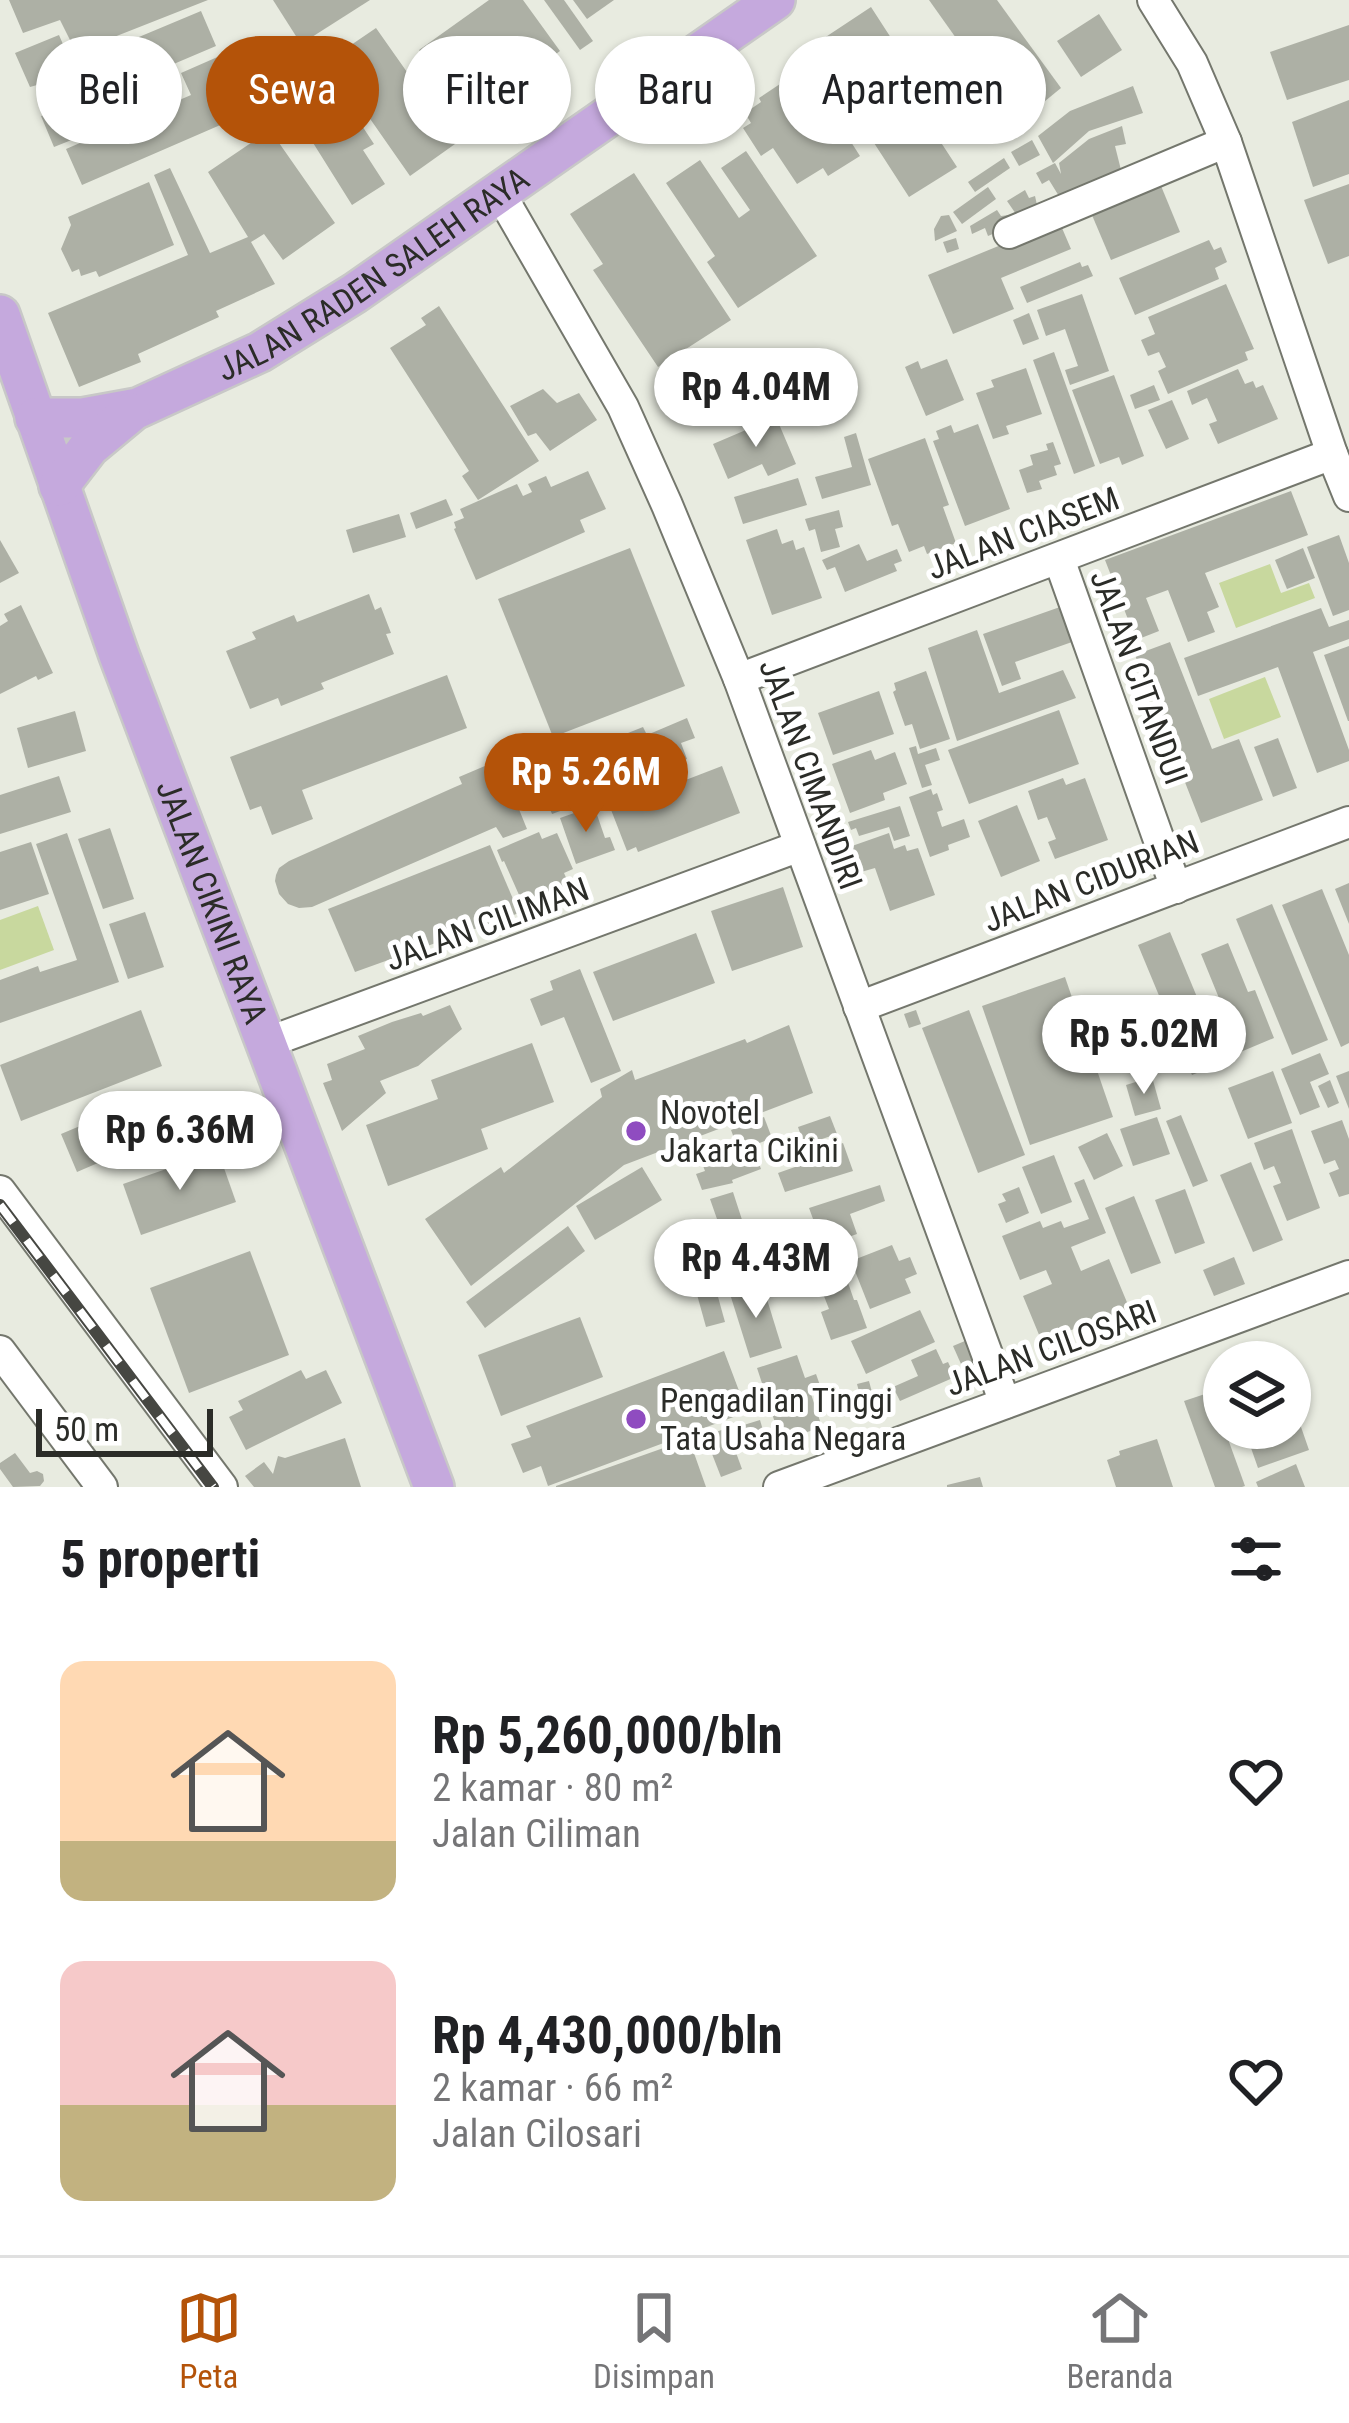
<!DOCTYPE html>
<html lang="id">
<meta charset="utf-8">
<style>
:root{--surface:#fff;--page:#f2f2f2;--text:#202124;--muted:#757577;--line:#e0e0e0;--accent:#b45309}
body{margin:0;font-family:"Roboto Condensed",sans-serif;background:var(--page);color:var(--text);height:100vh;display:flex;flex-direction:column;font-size:45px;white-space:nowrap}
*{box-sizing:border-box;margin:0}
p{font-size:39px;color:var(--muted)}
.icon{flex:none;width:66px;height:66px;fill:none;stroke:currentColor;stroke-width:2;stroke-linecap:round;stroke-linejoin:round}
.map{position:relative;height:1487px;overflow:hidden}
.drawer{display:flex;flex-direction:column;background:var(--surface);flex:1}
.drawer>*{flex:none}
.banner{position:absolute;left:36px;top:36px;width:1278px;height:108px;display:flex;gap:24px}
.controls{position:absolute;left:1203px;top:1341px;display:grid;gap:24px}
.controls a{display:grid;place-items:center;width:108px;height:108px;border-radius:50%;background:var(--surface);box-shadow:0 3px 9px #0004;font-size:60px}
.scale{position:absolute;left:36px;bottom:30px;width:177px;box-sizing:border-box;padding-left:12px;border:6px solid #2b2c28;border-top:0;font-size:33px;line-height:42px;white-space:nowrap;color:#2b2c28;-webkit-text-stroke:9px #fff;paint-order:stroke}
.price{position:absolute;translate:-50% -102px;padding:0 27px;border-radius:42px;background:#fff;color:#222;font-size:39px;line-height:78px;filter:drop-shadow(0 3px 6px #0008)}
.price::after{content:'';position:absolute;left:50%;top:72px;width:36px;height:27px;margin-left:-18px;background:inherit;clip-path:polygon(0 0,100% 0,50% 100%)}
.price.on{background:var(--accent);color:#fff}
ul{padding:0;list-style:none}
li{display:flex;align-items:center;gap:36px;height:300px;padding:0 60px}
li span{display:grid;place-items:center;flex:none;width:336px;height:240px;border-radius:24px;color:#555}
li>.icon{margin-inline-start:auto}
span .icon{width:144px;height:144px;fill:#fffc;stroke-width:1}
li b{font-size:51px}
h2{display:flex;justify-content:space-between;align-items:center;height:144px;padding:0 60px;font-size:51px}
.pill{padding:0 42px;border-radius:54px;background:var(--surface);box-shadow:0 3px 9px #0004;font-size:42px;line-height:108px}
.pill.on{background:var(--accent);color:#fff}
.tabs{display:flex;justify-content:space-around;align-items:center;height:168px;border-top:3px solid var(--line);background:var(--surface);font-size:33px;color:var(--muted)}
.tabs a{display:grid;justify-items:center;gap:6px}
.tabs .on{color:var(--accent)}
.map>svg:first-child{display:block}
.green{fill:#c8d89e}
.building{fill:#adb0a5}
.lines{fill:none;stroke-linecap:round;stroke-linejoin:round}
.minor-casing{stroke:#74776d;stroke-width:34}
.major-casing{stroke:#c8c8c7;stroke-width:44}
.minor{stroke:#fff;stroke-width:30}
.major{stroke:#c5a9dd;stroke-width:39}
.rail-casing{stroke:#464742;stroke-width:12}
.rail{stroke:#fff;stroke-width:8;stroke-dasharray:22;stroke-linecap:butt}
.poi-dot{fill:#8f4cc0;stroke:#fff;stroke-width:4.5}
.labels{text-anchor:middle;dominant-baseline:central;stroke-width:10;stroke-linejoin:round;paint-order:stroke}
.street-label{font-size:33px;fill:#2b2c28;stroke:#fff}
.poi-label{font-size:33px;fill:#2b2c28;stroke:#fff;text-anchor:start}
</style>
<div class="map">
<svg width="1349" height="1487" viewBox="0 0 1349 1487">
<rect width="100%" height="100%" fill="#e8ebe0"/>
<g class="green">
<polygon points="173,73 181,92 106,122 98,103"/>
<polygon points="1270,564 1281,593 1309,583 1315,598 1236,628 1219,583"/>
<polygon points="1265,677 1281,717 1224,739 1209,699"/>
<polygon points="38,906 54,950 0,970 0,920"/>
</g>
<g class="building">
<polygon points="9,0 208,0 76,52 60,20 23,33"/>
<polygon points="273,0 370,0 301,44"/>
<polygon points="489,0 523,0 560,51 519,81 488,39 473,49 503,91 467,116 419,50"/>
<polygon points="544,0 564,0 593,41 580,50"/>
<polygon points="573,0 614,0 587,19"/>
<polygon points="929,0 997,0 1061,88 1017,124"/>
<polygon points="871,7 904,58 891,66 957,167 909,197 843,95 838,98 806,50"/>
<polygon points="201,11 216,46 82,103 94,131 54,147 41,116 49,113 37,85 30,87 15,53 59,35 72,65"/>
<polygon points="1099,14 1122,50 1081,77 1057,41"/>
<polygon points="1349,25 1349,80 1287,100 1270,52"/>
<polygon points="376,28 414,82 419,79 455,131 449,135 455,144 410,176 329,60"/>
<polygon points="222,55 248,113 82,185 66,149 191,95 181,73"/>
<polygon points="324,68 374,144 363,150 385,184 352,205 310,138 338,120 310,77"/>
<polygon points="795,74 827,122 835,117 860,156 828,176 823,168 797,184 773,148 761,156 743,128 751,123 745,113 761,102 759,98"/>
<polygon points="1133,86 1143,113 1089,131 1053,163 1038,136 1070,111"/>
<polygon points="1349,100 1349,174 1313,187 1292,122"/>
<polygon points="1122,126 1126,144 1115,146 1122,174 1062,201 1049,180 1042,184 1036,173 1055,163 1061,174 1059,163 1089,139"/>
<polygon points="270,130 335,223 283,260 264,234 251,242 275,284 216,311 219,317 138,354 141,362 79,387 48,313 188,255 154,175 170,168 210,253 248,237 208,172"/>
<polygon points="1032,140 1040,155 1019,166 1011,152"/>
<polygon points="746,151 817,256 738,308 707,262 715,256 666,183 700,160 739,218 750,210 721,168"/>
<polygon points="1004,158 1010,168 975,192 968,182"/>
<polygon points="634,173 731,320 658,367 593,270 603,264 570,214"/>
<polygon points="1159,181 1180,232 1111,260 1089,208"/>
<polygon points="149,182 174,245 99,277 96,271 81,276 79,269 72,272 61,249 71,225 68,217"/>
<polygon points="1349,184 1349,256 1328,264 1304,200"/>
<polygon points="988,187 996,199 962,224 953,212"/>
<polygon points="1025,190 1029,198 1035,196 1037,205 1018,217 1007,201"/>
<polygon points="997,210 1001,216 1009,215 1014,225 988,236 985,228 972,234 970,226"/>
<polygon points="949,215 957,231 935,241 934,229 941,216"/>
<polygon points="1059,221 1071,249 1001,278 1014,309 953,334 928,275"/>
<polygon points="956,238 959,249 947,253 943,242"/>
<polygon points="1209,240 1214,250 1221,247 1227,262 1215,268 1219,279 1135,315 1119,278"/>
<polygon points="1080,262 1082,267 1088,265 1093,276 1027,303 1020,287"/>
<polygon points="1226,284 1254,349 1245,352 1248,360 1168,394 1158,371 1166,367 1159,352 1148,356 1141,340 1155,334 1148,317"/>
<polygon points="1082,294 1109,371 1070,385 1065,370 1078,366 1065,329 1046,336 1037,310"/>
<polygon points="439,306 539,461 478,500 462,476 469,471 390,348 426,325 421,318"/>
<polygon points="1029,313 1039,339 1023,345 1013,320"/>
<polygon points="1054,352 1095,466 1074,474 1033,360"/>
<polygon points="947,359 964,400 926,416 905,367 918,361 921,369"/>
<polygon points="1026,368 1042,414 1006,426 1009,434 993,439 976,393 994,387 991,380"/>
<polygon points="1238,369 1245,384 1253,381 1256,388 1263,385 1278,419 1218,444 1209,424 1217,421 1207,398 1192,405 1187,391"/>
<polygon points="1114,375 1144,456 1122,465 1119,457 1100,464 1072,390"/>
<polygon points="1154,385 1160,400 1135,409 1130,395"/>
<polygon points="543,389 557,403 579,393 597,420 550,451 536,433 528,436 510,406"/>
<polygon points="1172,400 1189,439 1166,449 1148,410"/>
<polygon points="776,417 796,464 768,476 762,464 728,479 713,444"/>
<polygon points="978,424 1010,509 965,526 933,441 939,439 936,431 951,425 954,433"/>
<polygon points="856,433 871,485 822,499 815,477 852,467 844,437"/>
<polygon points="925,438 949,505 943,507 956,543 927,554 924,546 909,552 898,524 892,526 868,459"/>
<polygon points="1053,442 1061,464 1054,466 1057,475 1039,481 1042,489 1027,493 1019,470 1033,465 1030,455 1048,450 1046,444"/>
<polygon points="588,471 606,509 580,520 585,532 476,580 454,529 456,528 454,522 464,518 460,509 517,484 523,496 532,492 528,484 546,476 551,487"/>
<polygon points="798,478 807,505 743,524 734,497"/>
<polygon points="1291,491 1308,535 1205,573 1219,607 1207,612 1215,632 1188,642 1168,590 1146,598 1159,631 1136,640 1105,560"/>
<polygon points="446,499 453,515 416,529 410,513"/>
<polygon points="839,510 843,527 835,529 840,547 821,552 815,529 809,531 805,519"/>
<polygon points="399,514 406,537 353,553 346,530"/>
<polygon points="777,529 782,544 793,540 796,550 804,547 822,598 772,615 746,540"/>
<polygon points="1339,535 1349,563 1349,610 1333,616 1307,547"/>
<polygon points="0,540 19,573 0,583"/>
<polygon points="859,544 867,561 897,549 902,561 894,564 897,571 845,592 835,567 827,570 822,560"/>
<polygon points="630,548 685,686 553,737 498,599"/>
<polygon points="1303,548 1315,578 1287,589 1275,560"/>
<polygon points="369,594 375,610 381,607 391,633 386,634 394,654 321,683 324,689 281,706 278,698 250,709 226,651 256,639 252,632 294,615 297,622"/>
<polygon points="21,605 53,673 38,680 36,676 0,694 0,626 8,621 4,614"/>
<polygon points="1060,607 1072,642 1015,662 1021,679 1002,686 983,634"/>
<polygon points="1321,608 1329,627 1349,620 1349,639 1313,652 1349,750 1349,761 1317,773 1278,667 1198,696 1184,658"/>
<polygon points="977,630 999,693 1063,670 1076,698 957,741 928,648"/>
<polygon points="1170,642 1212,749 1239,739 1263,800 1201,823 1135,655"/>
<polygon points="1349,646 1349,721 1348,721 1324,655"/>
<polygon points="926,671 950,739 920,749 912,724 905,726 893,692 896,690 894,683"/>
<polygon points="447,675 467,728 302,790 313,819 272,835 261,806 250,810 230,757"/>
<polygon points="879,691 894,734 833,755 818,713"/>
<polygon points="1059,710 1079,764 969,804 948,750"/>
<polygon points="75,711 86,751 28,768 17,728"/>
<polygon points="687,718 695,738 681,743 687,759 664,769 666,775 643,785 623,735 643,727 647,735"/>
<polygon points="602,733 623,790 587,803 567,746"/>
<polygon points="1278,738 1297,788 1273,797 1254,747"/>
<polygon points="916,746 918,754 936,748 940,760 925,765 932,785 922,788 909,748"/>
<polygon points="561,747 582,803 552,814 530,759"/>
<polygon points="871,750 875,760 895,752 907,784 883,793 885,800 850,813 832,764"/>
<polygon points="499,760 527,829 503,838 496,827 312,907 299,908 288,904 279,894 275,881 276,875 279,868 289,861 455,787 462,784 459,777"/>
<polygon points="722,766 740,813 638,852 636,847 627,851 608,802 623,796 626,803"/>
<polygon points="59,776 71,812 0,834 0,795"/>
<polygon points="1063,778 1066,785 1085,778 1108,840 1055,859 1048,842 1056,839 1047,817 1038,820 1028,791"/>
<polygon points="931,789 933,795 937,793 943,810 937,812 942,827 964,819 970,837 948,845 949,850 930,857 909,797"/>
<polygon points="1017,805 1040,861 1001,877 978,821"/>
<polygon points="594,806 605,838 610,837 615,850 576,864 560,818"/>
<polygon points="900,806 910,836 894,841 889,827 859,836 856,828 851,830 848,822"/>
<polygon points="110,828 134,899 103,909 78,839"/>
<polygon points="539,832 542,839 557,833 573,869 564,873 573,893 527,913 504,861 502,862 497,850"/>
<polygon points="67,833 119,982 0,1023 0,980 38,966 40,972 77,960 36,844"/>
<polygon points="889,833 894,849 905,845 907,851 918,848 935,895 890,911 875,868 861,872 852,846"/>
<polygon points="31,842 49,894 0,910 0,852"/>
<polygon points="490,845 519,913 355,972 328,909"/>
<polygon points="1349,883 1349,924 1335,889"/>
<polygon points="783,887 803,947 732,971 711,911"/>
<polygon points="1322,889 1349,955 1349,1043 1341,1047 1282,905"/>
<polygon points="1272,904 1328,1040 1292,1055 1236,919"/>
<polygon points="145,912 164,967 128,979 109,924"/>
<polygon points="1170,932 1224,1062 1192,1075 1138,945"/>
<polygon points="696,933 715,983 613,1021 593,972"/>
<polygon points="1228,943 1248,992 1255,990 1274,1038 1231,1056 1211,1007 1221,1003 1201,954"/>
<polygon points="580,969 621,1071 591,1083 564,1017 541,1026 530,999 553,990 550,981"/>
<polygon points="1065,977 1113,1117 1030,1145 982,1006"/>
<polygon points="450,1005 462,1029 418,1066 380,1081 386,1093 342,1131 323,1083 332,1080 327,1064 365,1049 358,1036 392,1022 421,1013 423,1016"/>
<polygon points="141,1010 162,1066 21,1121 0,1065"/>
<polygon points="916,1010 921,1024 909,1028 904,1014"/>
<polygon points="969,1010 1025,1155 978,1173 922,1028"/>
<polygon points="789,1025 813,1093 624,1165 471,1286 425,1219 501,1167 504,1173 602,1097 600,1089 632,1070 635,1080 745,1039 747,1043"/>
<polygon points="532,1043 554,1102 481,1129 488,1149 388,1186 366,1125 438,1099 431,1080"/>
<polygon points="1320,1053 1329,1074 1310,1082 1320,1107 1300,1115 1281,1069"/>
<polygon points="1273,1071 1292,1123 1248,1139 1228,1088"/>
<polygon points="1349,1071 1349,1109 1336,1076"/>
<polygon points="1152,1077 1161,1109 1135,1116 1126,1085"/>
<polygon points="1330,1080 1339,1103 1328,1108 1318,1086"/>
<polygon points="186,1092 194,1109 141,1131 146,1142 141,1144 143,1150 123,1158 121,1153 77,1172 61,1134 130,1105 134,1114"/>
<polygon points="1181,1115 1208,1181 1193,1187 1166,1121"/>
<polygon points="830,1116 837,1134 804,1145 798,1127"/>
<polygon points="764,1117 772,1138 739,1151 731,1130"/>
<polygon points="1157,1117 1170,1154 1133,1166 1120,1129"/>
<polygon points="1342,1120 1349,1139 1349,1194 1339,1197 1329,1173 1339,1169 1335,1160 1324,1164 1311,1131"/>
<polygon points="1292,1129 1320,1208 1287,1221 1273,1186 1281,1183 1274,1166 1264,1170 1254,1143"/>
<polygon points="1107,1133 1123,1166 1094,1180 1078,1147"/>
<polygon points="843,1143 853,1171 785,1192 778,1173 826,1156 824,1150"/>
<polygon points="218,1151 236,1202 141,1235 123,1184"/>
<polygon points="755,1153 761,1169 732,1180 733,1183 702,1190 696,1174 705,1171 702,1163 723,1156 726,1163"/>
<polygon points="1054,1155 1072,1202 1041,1214 1022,1167"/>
<polygon points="1251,1162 1283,1240 1253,1252 1220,1175"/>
<polygon points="642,1167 662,1200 595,1240 576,1206"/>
<polygon points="1084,1179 1106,1233 1071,1247 1081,1271 1109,1259 1131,1312 1103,1323 1101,1318 1042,1342 1023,1296 1052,1284 1046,1270 1020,1280 1002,1236 1040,1221 1043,1228 1061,1221 1064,1228 1089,1219 1074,1183"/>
<polygon points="880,1185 885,1201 850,1214 857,1234 823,1246 809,1208"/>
<polygon points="1019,1187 1029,1213 1006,1223 998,1204 1006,1201 1002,1194"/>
<polygon points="1185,1189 1205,1243 1175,1254 1155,1200"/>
<polygon points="733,1192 745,1229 728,1234 729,1238 709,1243 703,1223 717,1219 710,1199"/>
<polygon points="1134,1196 1161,1263 1131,1274 1105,1208"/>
<polygon points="568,1226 585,1251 485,1328 466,1302"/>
<polygon points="774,1226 785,1269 747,1278 745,1267 731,1270 725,1247 739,1244 737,1235"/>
<polygon points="892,1245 899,1261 910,1257 917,1274 905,1279 911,1293 870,1309 851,1261"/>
<polygon points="250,1251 289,1355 189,1393 150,1288"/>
<polygon points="838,1254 854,1300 857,1300 867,1328 831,1340 821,1312 829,1309 822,1291 816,1294 805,1266"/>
<polygon points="1234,1257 1245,1284 1214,1296 1203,1270"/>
<polygon points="762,1283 782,1348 750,1358 730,1294"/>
<polygon points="715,1286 725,1322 706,1327 696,1291"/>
<polygon points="920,1310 935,1342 866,1374 851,1341"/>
<polygon points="580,1317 603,1377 501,1416 478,1355"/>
<polygon points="972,1338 984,1364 965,1373 953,1346"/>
<polygon points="936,1349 943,1364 948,1362 955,1377 900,1401 893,1387 918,1376 911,1360"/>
<polygon points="724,1351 747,1412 548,1486 541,1466 523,1473 511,1444 531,1437 526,1426"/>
<polygon points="797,1355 805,1378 816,1374 822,1391 811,1394 822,1427 781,1441 757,1368"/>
<polygon points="301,1370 306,1379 326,1370 342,1403 246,1450 229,1417 243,1410 238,1401"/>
<polygon points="869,1381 878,1415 866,1418 857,1384"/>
<polygon points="1211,1392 1245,1486 1242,1487 1215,1487 1184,1401"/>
<polygon points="1291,1398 1309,1450 1258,1468 1244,1428 1290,1428"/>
<polygon points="760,1420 767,1444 741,1451 734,1428"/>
<polygon points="727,1428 742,1469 721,1477 705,1436"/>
<polygon points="345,1438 361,1487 254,1487 245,1476 264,1462 273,1474 278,1456 285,1458"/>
<polygon points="689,1439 706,1487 556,1487 556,1486"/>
<polygon points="1157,1439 1173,1487 1116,1487 1107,1460 1120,1455 1119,1451"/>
<polygon points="15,1453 30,1473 37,1471 43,1474 44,1481 40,1486 13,1487 0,1469 0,1463"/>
<polygon points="1296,1464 1305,1487 1258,1487 1256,1482"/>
<polygon points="980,1477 983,1487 947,1487 947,1485"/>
</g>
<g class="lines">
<defs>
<g id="minor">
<polyline points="1153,0 1192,63 1226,142 1332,454 1349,496"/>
<polyline points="499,192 623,407 667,505 739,679 1005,1403"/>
<polyline points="1009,233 1226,142"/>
<polyline points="1059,559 1176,888"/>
<polyline points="739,679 1332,454"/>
<polyline points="859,1007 1349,822"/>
<polyline points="266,1043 800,846"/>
<polyline points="0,1191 222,1487"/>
<polyline points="0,1351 102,1487"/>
<polyline points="779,1487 1349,1276"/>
</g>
<g id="major">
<path id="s1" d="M0,315L119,655L434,1487"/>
<path id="s2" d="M35,418H83L138,408L260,352L355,293L775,0"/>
<polyline points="59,486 89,447 130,413"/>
</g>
</defs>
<use href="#minor" class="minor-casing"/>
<use href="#major" class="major-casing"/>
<use href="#minor" class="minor"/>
<use href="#major" class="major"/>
<defs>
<polyline id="rail" points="0,1205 213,1487"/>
</defs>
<use href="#rail" class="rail-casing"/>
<use href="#rail" class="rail"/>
</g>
<g class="poi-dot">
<circle cx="636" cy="1131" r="12"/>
<circle cx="636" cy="1419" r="12"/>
</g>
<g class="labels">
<g class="street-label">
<text stroke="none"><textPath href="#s2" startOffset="375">JALAN RADEN SALEH RAYA</textPath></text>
<text transform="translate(1023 533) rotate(-21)">JALAN CIASEM</text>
<text transform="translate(1139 677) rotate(70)">JALAN CITANDUI</text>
<text transform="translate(811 774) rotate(70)">JALAN CIMANDIRI</text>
<text transform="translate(1091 881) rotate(-21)">JALAN CIDURIAN</text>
<text stroke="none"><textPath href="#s1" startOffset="624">JALAN CIKINI RAYA</textPath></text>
<text transform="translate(487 924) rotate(-20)">JALAN CILIMAN</text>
<text transform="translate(1051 1348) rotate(-20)">JALAN CILOSARI</text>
</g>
<g class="poi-label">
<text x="660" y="1112">Novotel<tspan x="660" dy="38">Jakarta Cikini</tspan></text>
<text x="660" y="1400">Pengadilan Tinggi<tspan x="660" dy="38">Tata Usaha Negara</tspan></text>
</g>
</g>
</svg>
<div class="controls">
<a><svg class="icon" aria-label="layers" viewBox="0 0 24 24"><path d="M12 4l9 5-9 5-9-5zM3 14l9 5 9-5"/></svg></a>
</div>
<div class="scale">50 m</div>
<b class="price" style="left:756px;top:450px">Rp 4.04M</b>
<b class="price on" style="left:586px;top:835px">Rp 5.26M</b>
<b class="price" style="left:1144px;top:1097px">Rp 5.02M</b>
<b class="price" style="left:180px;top:1193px">Rp 6.36M</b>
<b class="price" style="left:756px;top:1321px">Rp 4.43M</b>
<div class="banner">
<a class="pill">Beli</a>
<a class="pill on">Sewa</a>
<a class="pill">Filter</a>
<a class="pill">Baru</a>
<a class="pill">Apartemen</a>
</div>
</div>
<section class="drawer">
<h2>5 properti<svg class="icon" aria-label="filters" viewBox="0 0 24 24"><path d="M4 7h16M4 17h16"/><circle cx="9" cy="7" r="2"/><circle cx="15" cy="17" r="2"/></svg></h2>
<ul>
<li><span style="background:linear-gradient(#ffd9b3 75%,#c2b280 0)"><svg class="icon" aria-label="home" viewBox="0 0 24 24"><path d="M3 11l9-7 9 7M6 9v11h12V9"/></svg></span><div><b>Rp 5,260,000/bln</b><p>2 kamar · 80 m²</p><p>Jalan Ciliman</p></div><svg class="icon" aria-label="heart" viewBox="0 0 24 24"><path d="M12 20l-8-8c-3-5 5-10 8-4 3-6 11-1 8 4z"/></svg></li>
<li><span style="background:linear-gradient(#f6c9c9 60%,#c2b280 0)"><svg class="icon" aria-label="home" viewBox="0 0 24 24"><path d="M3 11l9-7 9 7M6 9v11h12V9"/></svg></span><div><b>Rp 4,430,000/bln</b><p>2 kamar · 66 m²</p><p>Jalan Cilosari</p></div><svg class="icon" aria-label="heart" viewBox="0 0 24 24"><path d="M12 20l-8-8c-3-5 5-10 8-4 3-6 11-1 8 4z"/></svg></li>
</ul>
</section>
<nav class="tabs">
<a class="on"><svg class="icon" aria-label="map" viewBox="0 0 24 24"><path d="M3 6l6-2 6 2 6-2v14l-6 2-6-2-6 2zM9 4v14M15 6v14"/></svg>Peta</a>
<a><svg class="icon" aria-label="saved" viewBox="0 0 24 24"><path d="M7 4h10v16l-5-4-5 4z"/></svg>Disimpan</a>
<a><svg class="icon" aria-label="home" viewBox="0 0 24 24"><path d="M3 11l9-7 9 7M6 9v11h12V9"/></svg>Beranda</a>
</nav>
